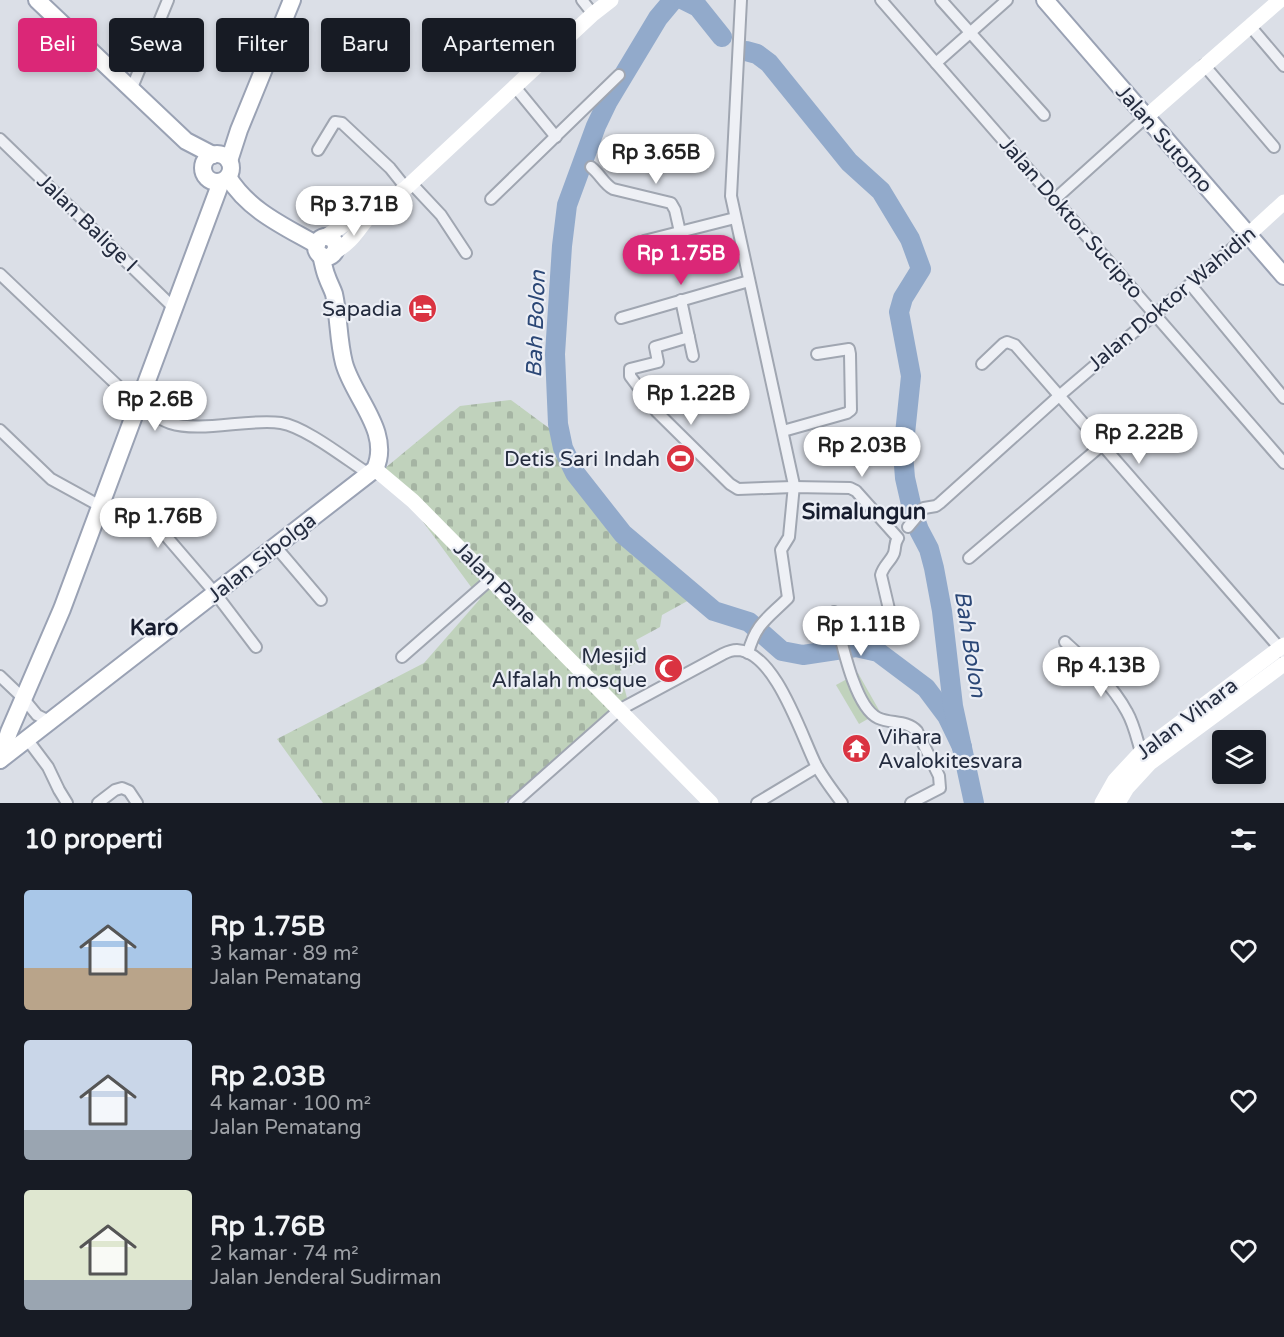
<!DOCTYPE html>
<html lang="id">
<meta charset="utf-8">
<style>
:root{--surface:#171b24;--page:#20242c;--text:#f1f3f6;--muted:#9ea1a6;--accent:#db2777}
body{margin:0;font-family:"Varela Round",sans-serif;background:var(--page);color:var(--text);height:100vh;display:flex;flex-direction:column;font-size:22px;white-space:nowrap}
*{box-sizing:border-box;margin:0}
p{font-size:20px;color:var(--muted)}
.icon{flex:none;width:33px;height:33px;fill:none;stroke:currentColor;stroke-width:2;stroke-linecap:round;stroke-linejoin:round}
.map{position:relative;height:803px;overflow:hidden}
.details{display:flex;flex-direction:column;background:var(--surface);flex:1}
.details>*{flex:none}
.hud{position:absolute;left:18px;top:18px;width:600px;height:54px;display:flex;gap:12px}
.controls{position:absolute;left:1212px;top:730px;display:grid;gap:12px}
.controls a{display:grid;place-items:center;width:54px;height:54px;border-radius:6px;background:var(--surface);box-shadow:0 3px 9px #0003;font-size:30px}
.price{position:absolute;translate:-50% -51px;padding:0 14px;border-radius:21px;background:#fff;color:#222;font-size:20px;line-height:39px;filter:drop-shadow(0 2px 3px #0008)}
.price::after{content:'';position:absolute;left:50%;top:36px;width:18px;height:14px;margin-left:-9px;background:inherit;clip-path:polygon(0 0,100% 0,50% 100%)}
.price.active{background:var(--accent);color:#fff}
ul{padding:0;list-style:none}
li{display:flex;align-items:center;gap:18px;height:150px;padding:0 24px}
li span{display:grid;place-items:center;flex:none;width:168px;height:120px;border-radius:6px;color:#555}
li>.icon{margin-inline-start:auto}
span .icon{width:72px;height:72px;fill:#fffc;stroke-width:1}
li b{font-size:26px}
h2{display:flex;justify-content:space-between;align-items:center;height:72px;padding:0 24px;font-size:26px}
.pill{padding:0 21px;border-radius:6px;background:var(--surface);box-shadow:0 3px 9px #0003;font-size:21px;line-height:54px}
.pill.active{background:var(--accent);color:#fff}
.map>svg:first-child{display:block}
.cemetery{fill:url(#cemetery-stones)}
.park{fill:#c0d2bc}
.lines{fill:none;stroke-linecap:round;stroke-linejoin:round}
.river{stroke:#92aacb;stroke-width:20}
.street-casing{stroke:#a0a6b1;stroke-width:14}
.primary-casing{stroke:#9aa2b4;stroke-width:20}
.street{stroke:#eef0f5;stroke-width:10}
.secondary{stroke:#fff;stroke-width:15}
.primary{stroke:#fff;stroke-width:16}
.labels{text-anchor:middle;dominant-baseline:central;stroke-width:4.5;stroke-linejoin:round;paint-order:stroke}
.street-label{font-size:21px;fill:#242c3f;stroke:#ebeef5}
.poi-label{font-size:21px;fill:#242c3f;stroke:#ebeef5;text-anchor:end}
.water-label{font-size:22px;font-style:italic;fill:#2b4776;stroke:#ebeef5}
.neighbourhood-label{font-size:22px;font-weight:bold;fill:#171d2f;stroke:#ebeef5}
</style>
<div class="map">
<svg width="1284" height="803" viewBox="0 0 1284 803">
<defs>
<pattern id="cemetery-stones" width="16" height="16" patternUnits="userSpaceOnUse" patternTransform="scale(1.5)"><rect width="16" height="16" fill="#c0d2bc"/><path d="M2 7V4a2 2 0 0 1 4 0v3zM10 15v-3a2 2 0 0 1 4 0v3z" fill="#a5b4a3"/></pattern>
</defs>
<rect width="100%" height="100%" fill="#dbdfe7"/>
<polygon class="cemetery" points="511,400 553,431 573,478 615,532 691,599 662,615 660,627 636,640 643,660 620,671 627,698 504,803 323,803 277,739 424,663 480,599 384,469 460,406"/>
<polygon class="park" points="858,673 880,712 859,724 836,685"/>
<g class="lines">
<g class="river">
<polyline points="673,0 658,18 608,101 596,126 567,205 562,246 555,354 558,424 563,448 575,473 623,534 714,611 749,622 782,651 803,655 856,647 878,652 926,688 947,716 962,747"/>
<polyline points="684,0 698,7 722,37"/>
<polyline points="746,51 757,54 769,63 849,162 881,191 910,239 921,269 903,298 899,312 911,376 903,453 905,478 913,513 919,530 929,549 934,568 942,611 953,706 974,803"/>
</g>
<defs>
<g id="street">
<polyline points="582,0 593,14"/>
<path d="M741,0L731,196L794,485L789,537L781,550L788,598C768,618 756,623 748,653"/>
<polyline points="881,0 1284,463"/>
<polyline points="941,0 1044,115"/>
<polyline points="1250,26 1284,66"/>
<polyline points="936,63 1007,0"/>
<polyline points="1204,65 1274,147"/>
<polyline points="515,87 556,137"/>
<polyline points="131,90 168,0"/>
<polyline points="0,139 174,308"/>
<polyline points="318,150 335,122 342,123 390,168 406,188"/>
<path d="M591,167C600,174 604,184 613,189L671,203L675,210L680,232"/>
<polyline points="411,183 441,215 466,253"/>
<polyline points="491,199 619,75"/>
<polyline points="1054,200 1145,118"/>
<polyline points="644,241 735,218"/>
<path d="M0,274L138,405C148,411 158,419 170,423C201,433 249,418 281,423C306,427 347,460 369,474"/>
<polyline points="1190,284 1284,398"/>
<polyline points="681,300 693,356"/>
<polyline points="621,318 749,281"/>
<path d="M689,337L655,347L658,362L630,369V376L657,412L730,484L738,489L793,487L850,488L856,491L898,538C894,544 896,546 894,553C891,561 883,566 881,575L892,622L897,637"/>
<polyline points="982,364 1003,344 1007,342 1015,345 1284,653"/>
<polyline points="0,430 51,479 100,506 139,522 166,536 215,593 256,647"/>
<polyline points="783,431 847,413 851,410 850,354 849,349 817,354"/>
<polyline points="908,527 924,508 936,506 940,503 1059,396 1248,235"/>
<polyline points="276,547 321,600"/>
<polyline points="969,558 1102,445"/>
<path d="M834,612C841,638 854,707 878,718C891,724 907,720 917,731L939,776L940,788L911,803"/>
<path d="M1065,642C1088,663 1112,684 1127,712C1134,724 1137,739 1141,752"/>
<polyline points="402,657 491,579"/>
<polyline points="0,676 23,698 37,715 45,719 53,719"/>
<polyline points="27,739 48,767 59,790 67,803"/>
<polyline points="98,803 115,790 122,788 129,791 137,803"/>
<path d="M514,803L619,710L723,654C727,652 732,650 737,650C775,651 801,735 816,765C823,778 833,791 842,803"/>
<polyline points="757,803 817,767"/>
</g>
<g id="primary">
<polyline points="37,0 186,141 213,155"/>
<polyline points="1045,0 1284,276"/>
<circle cx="217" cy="168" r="14"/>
<polyline points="229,161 239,130 292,0"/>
<path d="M228,177C249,211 284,226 317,245"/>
<circle cx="326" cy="247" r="10"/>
<path d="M0,760L375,469C392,432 353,397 344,363C338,340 339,316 334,294C332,288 329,283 327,277C324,270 323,262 321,255"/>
<polyline points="0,760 9,732 62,609 221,182"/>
</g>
</defs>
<use href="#street" class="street-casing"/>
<use href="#primary" class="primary-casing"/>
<use href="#street" class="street"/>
<g class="secondary">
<polyline points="1145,118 1280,0"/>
<polyline points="1248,235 1284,202"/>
<polyline points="325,237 345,224 372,213"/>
<path d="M334,252C352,243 358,229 371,214C380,204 395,196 406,188L593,14L611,0"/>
<polyline points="375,469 413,501 711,803"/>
<polyline points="1102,803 1115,780 1141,752 1284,645"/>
<polyline points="1118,803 1127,788 1150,763 1284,664"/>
</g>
<use href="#primary" class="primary"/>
</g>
<defs>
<symbol id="hotel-disc" viewBox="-11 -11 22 22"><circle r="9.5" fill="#da3341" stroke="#ebeef5"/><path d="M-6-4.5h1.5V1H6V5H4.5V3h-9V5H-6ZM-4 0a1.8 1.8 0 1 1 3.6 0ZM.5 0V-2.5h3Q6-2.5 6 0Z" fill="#fff"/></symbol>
<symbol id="stadium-disc" viewBox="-11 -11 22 22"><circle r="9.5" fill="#da3341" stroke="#ebeef5"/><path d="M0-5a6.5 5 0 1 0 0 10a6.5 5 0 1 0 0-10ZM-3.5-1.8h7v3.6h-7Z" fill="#fff"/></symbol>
<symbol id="mosque-disc" viewBox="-11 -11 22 22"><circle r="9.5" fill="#da3341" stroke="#ebeef5"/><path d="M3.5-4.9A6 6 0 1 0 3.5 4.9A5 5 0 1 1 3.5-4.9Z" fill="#fff"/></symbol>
<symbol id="temple-disc" viewBox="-11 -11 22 22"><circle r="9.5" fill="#da3341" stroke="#ebeef5"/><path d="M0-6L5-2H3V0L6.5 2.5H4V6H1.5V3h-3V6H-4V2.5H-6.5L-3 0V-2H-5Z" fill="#fff"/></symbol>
</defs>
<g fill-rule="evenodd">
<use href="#hotel-disc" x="406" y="292" width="33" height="33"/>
<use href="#stadium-disc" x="664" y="442" width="33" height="33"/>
<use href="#mosque-disc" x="652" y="652" width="33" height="33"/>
<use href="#temple-disc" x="840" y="732" width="33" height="33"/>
</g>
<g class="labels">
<g class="street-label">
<text transform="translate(1164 139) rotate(49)">Jalan Sutomo</text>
<text transform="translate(1071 218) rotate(49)">Jalan Doktor Sucipto</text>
<text transform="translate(87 223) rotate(44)">Jalan Balige I</text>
<text transform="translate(1172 299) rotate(-40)">Jalan Doktor Wahidin</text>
<text transform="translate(262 558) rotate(-38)">Jalan Sibolga</text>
<text transform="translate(495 583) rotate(45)">Jalan Pane</text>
<text transform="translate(1187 719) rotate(-37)">Jalan Vihara</text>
</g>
<g class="poi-label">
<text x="402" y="309">Sapadia</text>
<text x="660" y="459">Detis Sari Indah</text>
<text x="647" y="656">Mesjid<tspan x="647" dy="24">Alfalah mosque</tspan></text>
<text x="878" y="737" text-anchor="start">Vihara<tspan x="878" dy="24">Avalokitesvara</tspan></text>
</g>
<g class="water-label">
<text transform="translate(536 324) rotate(-88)">Bah Bolon</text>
<text transform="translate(970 644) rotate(81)">Bah Bolon</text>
</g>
<g class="neighbourhood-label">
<text x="864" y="512">Simalungun</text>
<text x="154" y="628">Karo</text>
</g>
</g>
</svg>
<div class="controls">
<a><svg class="icon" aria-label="layers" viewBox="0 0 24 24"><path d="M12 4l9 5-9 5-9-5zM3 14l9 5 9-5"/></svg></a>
</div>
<b class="price" style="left:656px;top:185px">Rp 3.65B</b>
<b class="price" style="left:354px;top:237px">Rp 3.71B</b>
<b class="price active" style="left:681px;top:286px">Rp 1.75B</b>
<b class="price" style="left:691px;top:426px">Rp 1.22B</b>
<b class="price" style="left:155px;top:432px">Rp 2.6B</b>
<b class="price" style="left:1139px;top:465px">Rp 2.22B</b>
<b class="price" style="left:862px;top:478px">Rp 2.03B</b>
<b class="price" style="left:158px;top:549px">Rp 1.76B</b>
<b class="price" style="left:861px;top:657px">Rp 1.11B</b>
<b class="price" style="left:1101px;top:698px">Rp 4.13B</b>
<div class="hud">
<a class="pill active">Beli</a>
<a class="pill">Sewa</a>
<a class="pill">Filter</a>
<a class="pill">Baru</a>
<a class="pill">Apartemen</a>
</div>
</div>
<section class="details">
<h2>10 properti<svg class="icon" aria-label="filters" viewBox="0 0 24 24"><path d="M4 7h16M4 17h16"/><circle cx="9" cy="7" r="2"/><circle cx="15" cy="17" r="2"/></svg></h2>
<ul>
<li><span style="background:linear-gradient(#a9c7e8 65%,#b9a48a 0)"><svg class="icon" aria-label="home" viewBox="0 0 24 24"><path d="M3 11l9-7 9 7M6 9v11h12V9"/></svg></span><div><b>Rp 1.75B</b><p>3 kamar · 89 m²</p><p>Jalan Pematang</p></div><svg class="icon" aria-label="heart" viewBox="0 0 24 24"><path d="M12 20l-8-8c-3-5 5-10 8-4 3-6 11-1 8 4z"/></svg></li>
<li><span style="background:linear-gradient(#c9d6e8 75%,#9aa5b1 0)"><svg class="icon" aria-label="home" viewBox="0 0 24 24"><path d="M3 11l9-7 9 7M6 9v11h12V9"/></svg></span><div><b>Rp 2.03B</b><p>4 kamar · 100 m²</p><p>Jalan Pematang</p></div><svg class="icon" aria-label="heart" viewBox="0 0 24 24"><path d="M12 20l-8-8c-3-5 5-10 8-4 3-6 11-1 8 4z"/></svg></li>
<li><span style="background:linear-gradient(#dfe7d0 75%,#9aa5b1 0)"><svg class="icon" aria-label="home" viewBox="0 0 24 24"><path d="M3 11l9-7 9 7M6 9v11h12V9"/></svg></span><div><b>Rp 1.76B</b><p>2 kamar · 74 m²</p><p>Jalan Jenderal Sudirman</p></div><svg class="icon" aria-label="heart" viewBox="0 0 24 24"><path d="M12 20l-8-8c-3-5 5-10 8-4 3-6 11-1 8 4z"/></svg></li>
</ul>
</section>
